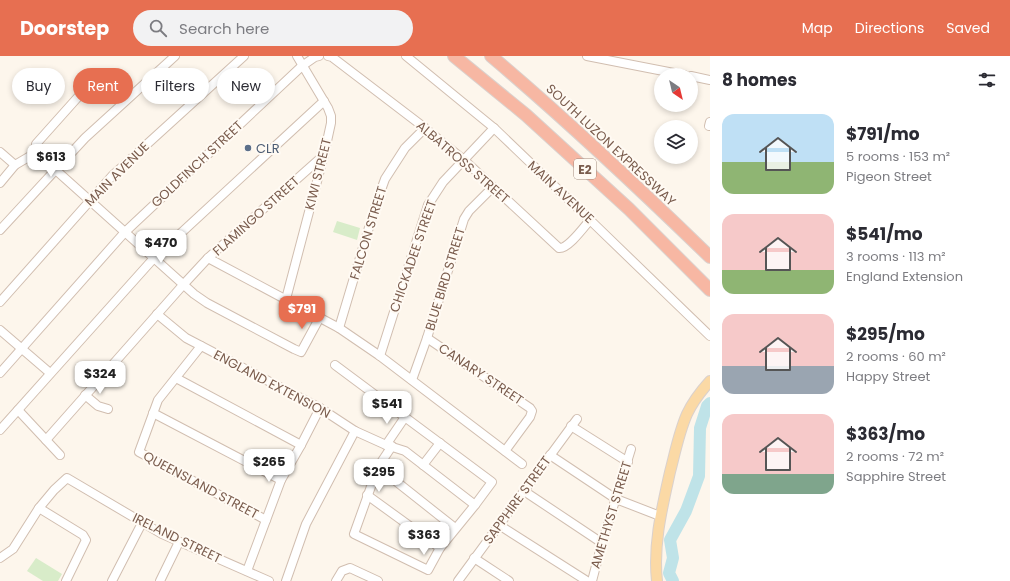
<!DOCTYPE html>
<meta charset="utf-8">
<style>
:root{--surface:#fff;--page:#f2f2f3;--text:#2b2b33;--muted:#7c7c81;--accent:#e76f51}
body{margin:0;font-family:Poppins,sans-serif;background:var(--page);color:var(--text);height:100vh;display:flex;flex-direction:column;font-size:15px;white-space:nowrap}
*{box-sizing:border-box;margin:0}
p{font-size:13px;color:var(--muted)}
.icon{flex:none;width:22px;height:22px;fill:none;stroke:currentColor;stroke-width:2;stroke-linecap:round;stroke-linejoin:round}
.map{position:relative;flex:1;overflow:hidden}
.panel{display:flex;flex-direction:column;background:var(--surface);width:300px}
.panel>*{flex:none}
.top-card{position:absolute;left:12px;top:12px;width:380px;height:36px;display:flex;gap:8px}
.needle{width:26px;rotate:145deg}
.controls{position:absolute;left:654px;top:12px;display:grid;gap:8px}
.controls a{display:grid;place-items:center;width:44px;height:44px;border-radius:50%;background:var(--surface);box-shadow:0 2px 6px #0003;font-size:20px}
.price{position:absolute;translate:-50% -34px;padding:0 9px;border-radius:8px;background:#fff;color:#222;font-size:13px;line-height:26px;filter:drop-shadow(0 1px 2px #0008)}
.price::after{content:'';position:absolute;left:50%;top:24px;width:12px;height:9px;margin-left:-6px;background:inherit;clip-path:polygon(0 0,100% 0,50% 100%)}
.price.current{background:var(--accent);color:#fff}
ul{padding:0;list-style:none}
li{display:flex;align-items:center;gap:12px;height:100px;padding:0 12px}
li span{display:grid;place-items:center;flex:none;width:112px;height:80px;border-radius:12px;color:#555}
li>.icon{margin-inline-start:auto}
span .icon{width:48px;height:48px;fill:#fffc;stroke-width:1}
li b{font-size:17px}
h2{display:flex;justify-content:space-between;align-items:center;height:48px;padding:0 12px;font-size:17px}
.tag{padding:0 14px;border-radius:18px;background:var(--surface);box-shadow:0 2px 6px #0003;font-size:14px;line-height:36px}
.tag.current{background:var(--accent);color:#fff}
header{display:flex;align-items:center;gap:24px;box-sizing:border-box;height:56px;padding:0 20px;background:var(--accent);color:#fff}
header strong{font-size:19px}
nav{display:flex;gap:22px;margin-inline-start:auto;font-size:14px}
.search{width:280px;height:36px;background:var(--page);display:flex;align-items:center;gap:10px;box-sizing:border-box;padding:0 14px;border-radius:22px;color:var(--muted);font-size:15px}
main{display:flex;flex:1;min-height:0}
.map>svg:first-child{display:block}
.garden{fill:#d8ecc9}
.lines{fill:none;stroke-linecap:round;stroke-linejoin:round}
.river{stroke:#bfe3e8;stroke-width:12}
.minor-casing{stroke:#d1beb0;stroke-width:10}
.major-casing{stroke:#dad1cd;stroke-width:12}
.highway-casing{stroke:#dad1cd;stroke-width:14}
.minor{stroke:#fff;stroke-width:8}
.major{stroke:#fbd9a5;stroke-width:10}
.highway{stroke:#f7b7a3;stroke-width:12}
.service-dot{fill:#5c6f8a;stroke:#fffaf3;stroke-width:1.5}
.labels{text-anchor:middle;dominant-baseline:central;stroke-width:4;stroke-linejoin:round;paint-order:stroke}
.shield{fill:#fffaf3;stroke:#a28b7f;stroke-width:1}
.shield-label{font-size:12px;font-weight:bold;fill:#7a5c4d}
.street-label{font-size:13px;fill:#7a5c4d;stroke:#fffaf3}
.service-label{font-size:13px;fill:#4e5e75;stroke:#fffaf3;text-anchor:start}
</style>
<header>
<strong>Doorstep</strong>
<div class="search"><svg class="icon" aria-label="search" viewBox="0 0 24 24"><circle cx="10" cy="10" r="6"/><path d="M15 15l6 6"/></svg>Search here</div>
<nav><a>Map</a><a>Directions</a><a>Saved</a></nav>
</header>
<main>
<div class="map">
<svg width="710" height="525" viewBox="0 0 710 525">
<rect width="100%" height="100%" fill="#fdf6ec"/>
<g class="garden">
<polygon points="337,165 360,172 357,184 333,176"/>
<polygon points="36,502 62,518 58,525 43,525 27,515"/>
</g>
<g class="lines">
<polyline class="river" points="673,525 669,517 673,502 670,484 686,455 699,420 700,372 707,350 710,347"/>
<defs>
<g id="minor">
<path d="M328,0L332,1L425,72L464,104L559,192C568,193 584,171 590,164"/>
<polyline points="406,0 494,72 590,164 710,280"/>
<polyline points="587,0 684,19"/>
<polyline points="691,20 710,24"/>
<polyline points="78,41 36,88 36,93 39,99 194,238 207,247 294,293 301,296 320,261"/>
<polyline points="709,70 710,66"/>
<polyline points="0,96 15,109 32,99 39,99"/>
<polyline points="0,127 15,109"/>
<polyline points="0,174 85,82 175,0"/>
<polyline points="208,202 339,272 380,300 522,408"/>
<polyline points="286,243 324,99 331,67 331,60 328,52 297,0"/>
<polyline points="0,246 112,120 244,0"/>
<polyline points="157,258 186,282 320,352 355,375 386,389 405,395 475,449 492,426 335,309"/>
<polyline points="339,272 376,148 385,123 405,92 425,72"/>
<polyline points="0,274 50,317"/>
<polyline points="427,282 530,352 532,355 530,361 505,395"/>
<polyline points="201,290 158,344 139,396 266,464"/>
<polyline points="380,300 428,149 443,126 494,72"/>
<polyline points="0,317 125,176 302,10 315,1 319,0"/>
<polyline points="176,322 301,389"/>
<polyline points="412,324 427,282 464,163 469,155 493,131"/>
<polyline points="85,339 98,350 108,353"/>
<polyline points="18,354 60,399"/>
<polyline points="153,357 281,424"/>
<polyline points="571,370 628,406"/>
<polyline points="0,374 154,202 324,45"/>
<polyline points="46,384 183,229 208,202 324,99"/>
<polyline points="386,389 405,361"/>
<polyline points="392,390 378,411 354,478 428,514 440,492 475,449"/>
<polyline points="550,399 616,443 660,460"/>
<polyline points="423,409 440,387"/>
<polyline points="378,411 455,472"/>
<polyline points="524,435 602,487"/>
<polyline points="367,439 440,492"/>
<polyline points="39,452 83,479 86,484 66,525"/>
<polyline points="499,469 587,525"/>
<polyline points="0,502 13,493 39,452 54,434 67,422 162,478 269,525"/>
<polyline points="474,502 509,525"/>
<polyline points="247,515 281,424 301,389 320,352"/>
<polyline points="112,525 142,467"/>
<polyline points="160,525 179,486"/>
<polyline points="286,525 306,468 355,375"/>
<polyline points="336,525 342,515 350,512 378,525"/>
<polyline points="458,525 577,363"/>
<polyline points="592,525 602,487 631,393"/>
</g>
<path id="major" d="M657,525C653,488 662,452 670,416C675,397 679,376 687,358C693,345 701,335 710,325"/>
<g id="highway">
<polyline points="454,0 526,59 629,153 710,234"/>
<path d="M491,0C567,64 639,132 710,201"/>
</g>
</defs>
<use href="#minor" class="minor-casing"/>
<use href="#major" class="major-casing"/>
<use href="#highway" class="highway-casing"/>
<use href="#minor" class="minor"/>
<use href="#major" class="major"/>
<use href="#highway" class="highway"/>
</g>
<circle class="service-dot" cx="248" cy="92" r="4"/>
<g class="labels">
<rect class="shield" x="574" y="103" width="22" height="20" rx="3"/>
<g class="shield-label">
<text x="585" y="113">E2</text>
</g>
<g class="street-label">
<text transform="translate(611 89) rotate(43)">SOUTH LUZON EXPRESSWAY</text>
<text transform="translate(463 106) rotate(41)">ALBATROSS STREET</text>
<text transform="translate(197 108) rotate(-43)">GOLDFINCH STREET</text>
<text transform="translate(117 118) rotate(-45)">MAIN AVENUE</text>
<text transform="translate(318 118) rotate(-76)">KIWI STREET</text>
<text transform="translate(561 136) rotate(43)">MAIN AVENUE</text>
<text transform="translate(256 160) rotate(-42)">FLAMINGO STREET</text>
<text transform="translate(368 177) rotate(-73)">FALCON STREET</text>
<text transform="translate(413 200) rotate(-71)">CHICKADEE STREET</text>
<text transform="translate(445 223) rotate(-73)">BLUE BIRD STREET</text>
<text transform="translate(481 318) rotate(34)">CANARY STREET</text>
<text transform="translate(272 328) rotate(28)">ENGLAND EXTENSION</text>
<text transform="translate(201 429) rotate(28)">QUEENSLAND STREET</text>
<text transform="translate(517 444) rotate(-54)">SAPPHIRE STREET</text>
<text transform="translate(611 459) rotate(-73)">AMETHYST STREET</text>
<text transform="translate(177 482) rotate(26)">IRELAND STREET</text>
</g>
<g class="service-label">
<text x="256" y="92">CLR</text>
</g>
</g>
</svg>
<div class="controls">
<a><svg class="needle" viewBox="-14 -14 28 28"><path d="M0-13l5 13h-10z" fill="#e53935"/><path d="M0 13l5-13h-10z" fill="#7c7c81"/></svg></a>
<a><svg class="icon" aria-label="layers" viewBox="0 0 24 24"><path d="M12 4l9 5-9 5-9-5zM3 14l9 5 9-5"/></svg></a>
</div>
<b class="price" style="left:51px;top:122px">$613</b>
<b class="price" style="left:161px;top:208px">$470</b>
<b class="price current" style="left:302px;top:274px">$791</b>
<b class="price" style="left:100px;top:339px">$324</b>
<b class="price" style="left:387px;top:369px">$541</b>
<b class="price" style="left:269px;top:427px">$265</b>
<b class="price" style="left:379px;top:437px">$295</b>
<b class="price" style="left:424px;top:500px">$363</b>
<div class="top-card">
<a class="tag">Buy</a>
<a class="tag current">Rent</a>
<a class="tag">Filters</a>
<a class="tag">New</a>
</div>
</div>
<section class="panel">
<h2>8 homes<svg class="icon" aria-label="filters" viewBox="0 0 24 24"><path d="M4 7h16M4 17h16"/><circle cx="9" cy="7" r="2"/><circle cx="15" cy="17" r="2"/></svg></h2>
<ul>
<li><span style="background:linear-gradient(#bfe0f5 60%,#8fb573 0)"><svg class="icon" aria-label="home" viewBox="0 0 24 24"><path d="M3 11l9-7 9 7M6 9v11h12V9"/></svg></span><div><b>$791/mo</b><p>5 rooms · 153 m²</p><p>Pigeon Street</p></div></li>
<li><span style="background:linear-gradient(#f6c9c9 70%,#8fb573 0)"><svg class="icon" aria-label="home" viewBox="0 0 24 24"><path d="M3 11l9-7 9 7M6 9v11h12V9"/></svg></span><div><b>$541/mo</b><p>3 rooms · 113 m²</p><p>England Extension</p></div></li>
<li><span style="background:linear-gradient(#f6c9c9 65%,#9aa5b1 0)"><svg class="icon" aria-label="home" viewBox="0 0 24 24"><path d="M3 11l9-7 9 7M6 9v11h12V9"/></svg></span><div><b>$295/mo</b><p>2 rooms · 60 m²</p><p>Happy Street</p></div></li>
<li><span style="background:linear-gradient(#f6c9c9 75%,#7fa58c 0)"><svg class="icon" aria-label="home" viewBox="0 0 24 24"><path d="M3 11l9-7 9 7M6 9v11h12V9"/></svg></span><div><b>$363/mo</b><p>2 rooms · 72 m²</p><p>Sapphire Street</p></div></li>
</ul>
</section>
</main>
